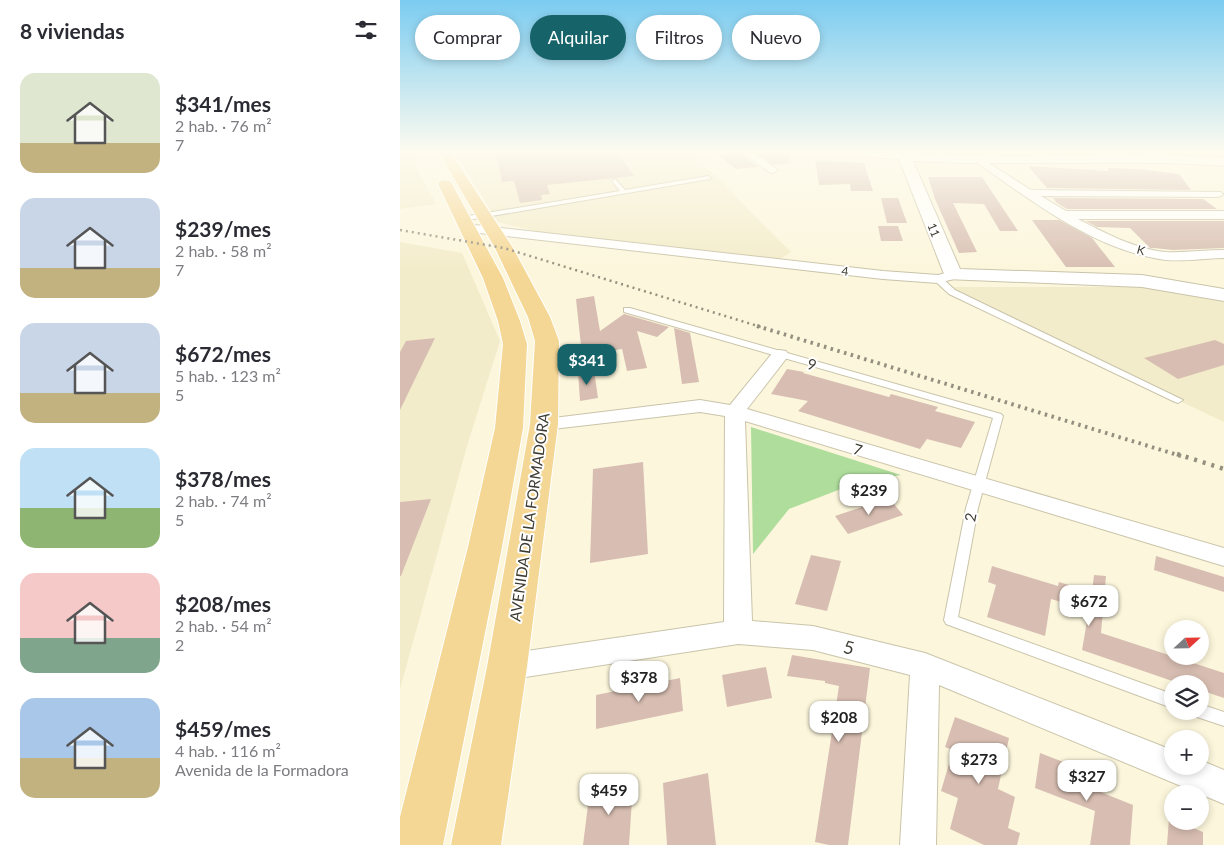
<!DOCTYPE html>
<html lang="es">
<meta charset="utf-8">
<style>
:root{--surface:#fff;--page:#f2f2f3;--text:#2b2b33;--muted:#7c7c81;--accent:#16646a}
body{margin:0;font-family:Lato,sans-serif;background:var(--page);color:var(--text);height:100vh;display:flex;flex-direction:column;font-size:19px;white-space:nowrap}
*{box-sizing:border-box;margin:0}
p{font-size:16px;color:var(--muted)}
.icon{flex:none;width:28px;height:28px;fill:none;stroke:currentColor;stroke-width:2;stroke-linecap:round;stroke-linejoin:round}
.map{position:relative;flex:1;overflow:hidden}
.panel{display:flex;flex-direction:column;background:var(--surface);width:400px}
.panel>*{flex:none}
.banner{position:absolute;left:15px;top:15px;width:475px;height:45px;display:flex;gap:10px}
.needle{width:32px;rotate:68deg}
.controls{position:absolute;left:764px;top:620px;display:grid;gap:10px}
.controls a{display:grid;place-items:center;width:45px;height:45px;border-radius:50%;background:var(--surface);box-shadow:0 2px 8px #0003;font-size:25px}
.price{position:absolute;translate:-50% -42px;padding:0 11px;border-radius:10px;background:#fff;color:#222;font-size:16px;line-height:32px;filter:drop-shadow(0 1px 2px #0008)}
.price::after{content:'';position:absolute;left:50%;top:30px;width:15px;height:11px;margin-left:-8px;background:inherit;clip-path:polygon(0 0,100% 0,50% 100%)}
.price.selected{background:var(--accent);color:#fff}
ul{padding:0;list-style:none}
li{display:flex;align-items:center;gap:15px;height:125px;padding:0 20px}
li span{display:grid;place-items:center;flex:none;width:140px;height:100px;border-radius:15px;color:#555}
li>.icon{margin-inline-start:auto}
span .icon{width:60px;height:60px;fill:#fffc;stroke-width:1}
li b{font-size:21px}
h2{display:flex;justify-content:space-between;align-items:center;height:60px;padding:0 20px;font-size:21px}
.chip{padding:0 18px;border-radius:22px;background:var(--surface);box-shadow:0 2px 8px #0003;font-size:18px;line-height:45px}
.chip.selected{background:var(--accent);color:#fff}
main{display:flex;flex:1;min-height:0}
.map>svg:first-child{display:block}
.built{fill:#f3ecca}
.green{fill:#afde9c}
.building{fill:#d8beb2}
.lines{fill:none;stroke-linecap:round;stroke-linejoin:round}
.lane-casing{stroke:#c9c4aa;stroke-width:2}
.street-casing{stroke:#c9c4aa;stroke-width:2}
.secondary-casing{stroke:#c9c4aa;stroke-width:2}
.primary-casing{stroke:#fff;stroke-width:2}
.lane{fill:#fff;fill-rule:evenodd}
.street{fill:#fff;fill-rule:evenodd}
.secondary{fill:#fff;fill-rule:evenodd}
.primary{fill:#f5d795;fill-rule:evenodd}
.rail-far2{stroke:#938f7e;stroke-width:2.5;stroke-dasharray:2 4;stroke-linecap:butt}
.rail-far1{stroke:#938f7e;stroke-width:4;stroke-dasharray:2.5 4.5;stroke-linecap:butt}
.rail{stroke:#938f7e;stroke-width:4.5;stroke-dasharray:3 6;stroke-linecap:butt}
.labels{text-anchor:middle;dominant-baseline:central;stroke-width:4;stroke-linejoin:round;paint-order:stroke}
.far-street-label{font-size:12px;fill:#3e3c32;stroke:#fff}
.street-label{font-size:15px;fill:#3e3c32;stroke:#fff}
.near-street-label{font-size:18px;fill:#3e3c32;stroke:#fff}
</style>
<main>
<section class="panel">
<h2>8 viviendas<svg class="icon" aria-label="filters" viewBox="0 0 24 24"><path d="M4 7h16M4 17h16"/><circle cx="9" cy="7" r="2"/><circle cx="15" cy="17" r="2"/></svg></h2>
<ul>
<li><span style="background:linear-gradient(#dfe7d0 70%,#c2b280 0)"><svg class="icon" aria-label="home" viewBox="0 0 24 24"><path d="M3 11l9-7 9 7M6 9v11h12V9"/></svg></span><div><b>$341/mes</b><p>2 hab. · 76 m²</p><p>7</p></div></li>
<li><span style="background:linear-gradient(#c9d6e8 70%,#c2b280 0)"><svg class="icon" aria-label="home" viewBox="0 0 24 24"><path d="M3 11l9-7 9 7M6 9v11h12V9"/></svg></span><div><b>$239/mes</b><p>2 hab. · 58 m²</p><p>7</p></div></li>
<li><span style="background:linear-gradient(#c9d6e8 70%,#c2b280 0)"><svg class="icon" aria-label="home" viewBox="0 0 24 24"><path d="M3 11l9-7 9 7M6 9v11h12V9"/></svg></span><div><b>$672/mes</b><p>5 hab. · 123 m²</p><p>5</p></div></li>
<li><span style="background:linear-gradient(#bfe0f5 60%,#8fb573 0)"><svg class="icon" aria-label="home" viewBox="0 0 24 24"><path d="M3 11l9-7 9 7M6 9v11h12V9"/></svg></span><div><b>$378/mes</b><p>2 hab. · 74 m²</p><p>5</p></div></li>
<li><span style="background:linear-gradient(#f6c9c9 65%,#7fa58c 0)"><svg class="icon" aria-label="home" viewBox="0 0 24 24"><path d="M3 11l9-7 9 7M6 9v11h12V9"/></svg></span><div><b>$208/mes</b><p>2 hab. · 54 m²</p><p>2</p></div></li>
<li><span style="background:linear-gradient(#a9c7e8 60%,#c2b280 0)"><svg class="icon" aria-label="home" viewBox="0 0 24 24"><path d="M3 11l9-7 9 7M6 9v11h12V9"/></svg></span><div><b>$459/mes</b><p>4 hab. · 116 m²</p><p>Avenida de la Formadora</p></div></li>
</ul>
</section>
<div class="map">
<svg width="824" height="845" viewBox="0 0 824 845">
<rect width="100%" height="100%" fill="#fcf6dc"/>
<g class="built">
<polygon points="0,153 14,153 17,169 36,204 0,209"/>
<polygon points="55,153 292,153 391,252 377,261 148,234 98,222"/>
<polygon points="0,242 62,253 100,341 67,446 0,689"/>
<polygon points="539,287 743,287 824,302 824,422"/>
</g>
<polygon class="green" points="351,427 501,475 459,482 389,509 353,554"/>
<g class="building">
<polygon points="96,153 218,153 234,176 147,185 150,194 141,195 142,200 120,203 114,181 102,182"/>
<polygon points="315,153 340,153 358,167 336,169"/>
<polygon points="356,153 389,153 389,163 373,165"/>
<polygon points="415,160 464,163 473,191 451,191 450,184 419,185"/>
<polygon points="628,166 708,171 708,168 739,169 779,174 791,190 647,188"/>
<polygon points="528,177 582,177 618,231 600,231 584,204 553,203 577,252 559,253 535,199"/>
<polygon points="481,198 498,198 507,223 487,223"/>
<polygon points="653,198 803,199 817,209 667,209 657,203"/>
<polygon points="632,220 659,220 692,238 715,267 666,267"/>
<polygon points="686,221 824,221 824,248 773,250 754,248 750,248 730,228 697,227"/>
<polygon points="478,226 498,226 503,241 481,241"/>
<polygon points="194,296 200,331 224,314 269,327 257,337 237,331 247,368 227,371 222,349 182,355 176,299"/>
<polygon points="274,328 290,333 299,382 282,384"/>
<polygon points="35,338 0,410 0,352 6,341"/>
<polygon points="815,340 824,344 824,365 778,379 744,358"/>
<polygon points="387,369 404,372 403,373 489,397 491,394 538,407 535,411 575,422 561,448 527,439 520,449 398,411 408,401 371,394"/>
<polygon points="194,370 198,398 180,401 178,372"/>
<polygon points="243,462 248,554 190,563 193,469"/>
<polygon points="489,498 503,515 448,534 435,516"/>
<polygon points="31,499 1,576 0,576 0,502"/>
<polygon points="411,555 441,561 427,611 395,604"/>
<polygon points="756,556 824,577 824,592 754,570"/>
<polygon points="592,566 658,586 659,582 692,592 694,575 706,576 701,633 824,673 824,698 800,690 800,684 781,684 682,650 689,610 651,599 645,636 587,617 596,585 588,582"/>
<polygon points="392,655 470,668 448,845 429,845 415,842 439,686 425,683 425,681 387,676"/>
<polygon points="366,667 372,698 327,707 322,675"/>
<polygon points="280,678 283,711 196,729 196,695"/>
<polygon points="555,717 609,738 598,789 615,797 608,828 620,833 617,845 584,845 550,829 558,798 541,791 553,750 545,747"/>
<polygon points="640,753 679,768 678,783 733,805 730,845 690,845 695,811 635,788"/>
<polygon points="308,773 316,845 267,845 263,783"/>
<polygon points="233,784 229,845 183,845 190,789"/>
<polygon points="769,818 803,832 803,845 767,845"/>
</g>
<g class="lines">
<defs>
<g id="lane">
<polygon points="308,176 311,178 310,179 62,221 59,219 62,217 220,191 212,181 215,179 225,190"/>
<polygon points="535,277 541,277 555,290 783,400 778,403 775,402 549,294 535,281"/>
<polygon points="224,308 230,308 601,414 603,416 578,508 558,617 772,694 772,708 546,624 544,620 566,508 593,418 224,312"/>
<polygon points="800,704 824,712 824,726 794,716 792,711 800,711"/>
</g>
<g id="street">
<polygon points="342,153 353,153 378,170 373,173 369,172"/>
<path d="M576,155L631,190L821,192L823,194L821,196L817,197L641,196L666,211H824V219H678C705,233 735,249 765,252C785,253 805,250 824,250V258C803,258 780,263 759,259C689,247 630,199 573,160V156Z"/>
<polygon points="66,224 483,271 538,275 553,271 558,272 560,275 558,278 538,283 483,279 62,231 60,228 62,225"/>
<polygon points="380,350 386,351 389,355 347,409 824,548 824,566 345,421 352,621 413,626 525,653 772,750 772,766 800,766 800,760 824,770 824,804 539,685 536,845 500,845 510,675 413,650 338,644 107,680 97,676 92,667 97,658 107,654 324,622 325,416 300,412 144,430 137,428 134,424 137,420 300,400 330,405 374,351"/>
</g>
<path id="secondary" d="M466,153L608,156L754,154L824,158V166C721,158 617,167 513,161L560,269L742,275L824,289V301L742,287L546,279L499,159L472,157Z"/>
<g id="primary">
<polygon points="39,153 51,153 113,248 150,317 159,341 158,424 127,667 101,845 51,845 87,667 130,424 135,341 128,317 95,248"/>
<polygon points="45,180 50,181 52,184 103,278 120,321 127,344 123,428 102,547 43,845 0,845 0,817 68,547 95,428 103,344 98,321 83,278 38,184 40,181"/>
</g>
</defs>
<use href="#lane" class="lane-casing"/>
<use href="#street" class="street-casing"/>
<use href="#secondary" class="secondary-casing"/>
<use href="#primary" class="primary-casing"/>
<use href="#lane" class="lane"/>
<use href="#street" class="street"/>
<use href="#secondary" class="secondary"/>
<use href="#primary" class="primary"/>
<polyline class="rail-far2" points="0,230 104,248 361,327"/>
<polyline class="rail-far1" points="357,326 781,456"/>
<polyline class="rail" points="777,454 824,469"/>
</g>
<linearGradient id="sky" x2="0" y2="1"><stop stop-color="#7bccf1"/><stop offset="0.56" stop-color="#fefbef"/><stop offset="1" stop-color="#fefbef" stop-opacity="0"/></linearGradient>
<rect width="824" height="271" fill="url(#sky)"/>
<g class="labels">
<g class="far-street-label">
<text transform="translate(534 230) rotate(68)">11</text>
<text transform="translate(741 250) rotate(15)">K</text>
<text transform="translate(445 271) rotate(7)">4</text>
</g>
<g class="street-label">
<text transform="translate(412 364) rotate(16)">9</text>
<text transform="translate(458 449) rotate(17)">7</text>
<text transform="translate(129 517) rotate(-82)">AVENIDA DE LA FORMADORA</text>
<text transform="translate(570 517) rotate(-79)">2</text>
</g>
<g class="near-street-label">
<text transform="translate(449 647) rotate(14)">5</text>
</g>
</g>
</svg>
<div class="controls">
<a><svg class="needle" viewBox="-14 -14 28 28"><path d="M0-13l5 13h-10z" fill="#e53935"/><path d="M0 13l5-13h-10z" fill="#7c7c81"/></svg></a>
<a><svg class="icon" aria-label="layers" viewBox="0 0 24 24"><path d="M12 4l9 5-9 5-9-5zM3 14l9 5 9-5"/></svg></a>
<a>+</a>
<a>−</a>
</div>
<b class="price selected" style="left:187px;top:386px">$341</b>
<b class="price" style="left:469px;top:516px">$239</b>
<b class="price" style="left:689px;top:627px">$672</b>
<b class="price" style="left:239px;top:703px">$378</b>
<b class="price" style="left:439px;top:743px">$208</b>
<b class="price" style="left:579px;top:785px">$273</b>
<b class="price" style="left:687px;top:802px">$327</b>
<b class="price" style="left:209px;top:816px">$459</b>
<div class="banner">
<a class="chip">Comprar</a>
<a class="chip selected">Alquilar</a>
<a class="chip">Filtros</a>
<a class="chip">Nuevo</a>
</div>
</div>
</main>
